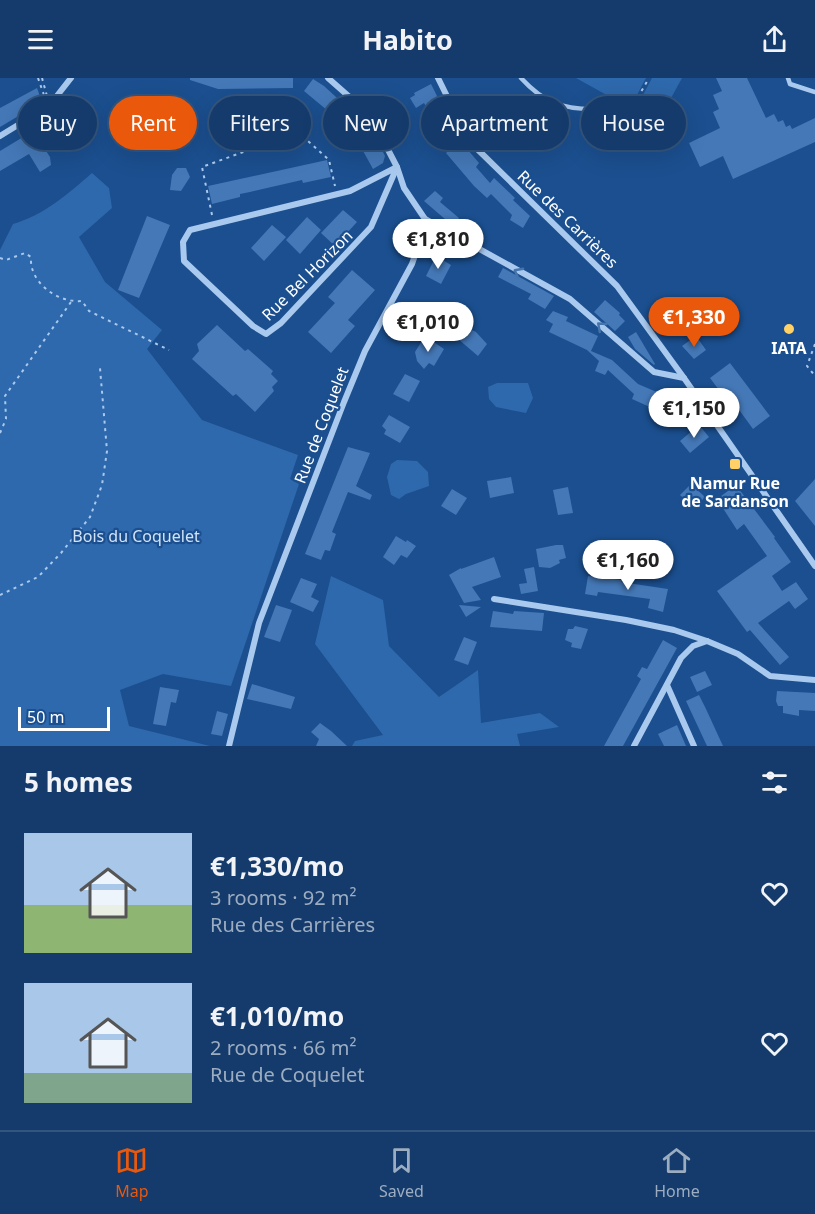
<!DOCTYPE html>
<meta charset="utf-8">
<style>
:root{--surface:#143b6b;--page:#214673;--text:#f1f3f6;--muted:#9dadc1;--line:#33557e;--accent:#ea580c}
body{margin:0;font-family:"Noto Sans",sans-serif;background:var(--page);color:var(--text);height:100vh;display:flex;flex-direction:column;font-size:22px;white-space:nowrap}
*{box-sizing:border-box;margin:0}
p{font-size:20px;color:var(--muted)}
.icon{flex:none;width:33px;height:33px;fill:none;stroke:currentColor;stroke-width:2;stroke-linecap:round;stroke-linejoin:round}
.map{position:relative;height:668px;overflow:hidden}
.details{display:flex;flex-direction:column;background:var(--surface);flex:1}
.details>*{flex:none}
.top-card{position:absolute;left:18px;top:18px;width:780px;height:54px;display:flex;gap:12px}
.scale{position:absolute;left:18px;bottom:15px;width:92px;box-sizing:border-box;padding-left:6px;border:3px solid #fff;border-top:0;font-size:16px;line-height:21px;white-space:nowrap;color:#fff;-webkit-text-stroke:4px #1b4f8f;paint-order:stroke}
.price{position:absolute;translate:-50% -51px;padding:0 14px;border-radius:21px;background:#fff;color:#222;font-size:20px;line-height:39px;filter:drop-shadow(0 2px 3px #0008)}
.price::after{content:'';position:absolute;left:50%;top:36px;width:18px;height:14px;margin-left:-9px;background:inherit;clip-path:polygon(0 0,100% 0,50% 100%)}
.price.selected{background:var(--accent);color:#fff}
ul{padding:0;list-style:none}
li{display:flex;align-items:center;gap:18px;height:150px;padding:0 24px}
li span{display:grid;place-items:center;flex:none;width:168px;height:120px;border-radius:0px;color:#555}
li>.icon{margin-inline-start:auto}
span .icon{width:72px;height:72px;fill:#fffc;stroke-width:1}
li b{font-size:26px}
h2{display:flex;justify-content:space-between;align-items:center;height:72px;padding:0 24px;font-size:26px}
.chip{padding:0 21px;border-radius:27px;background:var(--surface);box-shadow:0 6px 24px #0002,0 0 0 2px var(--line);font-size:21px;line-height:54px}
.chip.selected{background:var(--accent);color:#fff}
header{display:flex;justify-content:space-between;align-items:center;height:78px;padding:0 24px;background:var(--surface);font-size:27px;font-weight:700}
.tab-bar{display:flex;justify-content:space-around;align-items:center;height:84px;border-top:2px solid var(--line);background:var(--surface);font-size:16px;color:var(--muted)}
.tab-bar a{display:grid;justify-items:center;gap:3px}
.tab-bar .selected{color:var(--accent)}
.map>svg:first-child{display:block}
.green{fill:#2e69ad}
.building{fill:#4478b7}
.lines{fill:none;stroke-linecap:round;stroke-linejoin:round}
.path{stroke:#a9c9ee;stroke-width:2;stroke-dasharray:3 4.5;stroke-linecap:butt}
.service{stroke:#a9c9ee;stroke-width:4.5}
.minor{stroke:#a9c9ee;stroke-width:6}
.oneway{stroke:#4674ac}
.poi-dot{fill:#ffd166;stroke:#1b4f8f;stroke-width:2}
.labels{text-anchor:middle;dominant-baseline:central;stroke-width:4.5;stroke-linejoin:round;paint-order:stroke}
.street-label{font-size:16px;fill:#fff;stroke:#1b4f8f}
.poi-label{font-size:16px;font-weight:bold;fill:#fff;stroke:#1b4f8f}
.park-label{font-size:16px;fill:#cfe3fa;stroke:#1b4f8f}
</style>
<header><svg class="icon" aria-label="menu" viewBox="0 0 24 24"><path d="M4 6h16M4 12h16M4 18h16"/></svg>Habito<svg class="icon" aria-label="share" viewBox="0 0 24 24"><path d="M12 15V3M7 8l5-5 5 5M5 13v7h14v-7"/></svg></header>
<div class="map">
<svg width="815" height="668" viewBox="0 0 815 668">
<rect width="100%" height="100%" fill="#1b4f8f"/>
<g class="green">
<polygon points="576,0 646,0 630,30"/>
<polygon points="652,0 682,0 658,44 635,32"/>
<path d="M92,95L109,110L112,130L79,159L105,204L162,252L147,271L202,342L298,377L290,401L299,406L231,608L163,596L120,612L129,648L210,668H0V172L13,146C44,137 68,116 92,95Z"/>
<polygon points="497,305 528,305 533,320 526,335 496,329 489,321 488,309"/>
<polygon points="397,382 417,383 428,394 429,408 406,416 399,421 391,417 387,399 391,386"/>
<polygon points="331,498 383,522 389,568 439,619 478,592 481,645 540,635 559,649 517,656 520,668 352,668 355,663 383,657 315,566"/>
</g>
<g class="building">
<polygon points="190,0 293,0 293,10 218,11 190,2"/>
<polygon points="716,0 747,0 766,40 774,36 778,44 783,42 786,49 790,47 792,51 815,40 815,64 733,101 723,78 700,89 689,65 720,50 713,34 719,31 713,17 722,13"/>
<polygon points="313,1 324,8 372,52 385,78 383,85 373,91 352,53 304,13"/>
<polygon points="431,6 448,40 436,46 424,25 416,30 410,20 415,17 414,15"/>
<polygon points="37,10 42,24 0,49 0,30"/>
<polygon points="380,16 385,22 397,50 395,52 370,24"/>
<polygon points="33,53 50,79 51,87 40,94 29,76 0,93 0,73"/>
<polygon points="462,65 479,85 476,89 490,105 494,100 515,120 513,122 530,138 523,150 510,142 512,137 491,116 487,120 474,108 446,75 455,67 457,69"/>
<polygon points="327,82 331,99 303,105 302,102 250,114 240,116 240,119 212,126 208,108"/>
<polygon points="177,90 186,90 190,99 181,113 170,112 172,97"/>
<polygon points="435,113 443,120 440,124 459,140 453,148 424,123"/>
<polygon points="343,132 357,144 335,168 321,155"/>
<polygon points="147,138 170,147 139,220 118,212"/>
<polygon points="307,139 321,152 300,176 286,162"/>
<polygon points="272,147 286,159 264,183 251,170"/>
<polygon points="436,178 451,187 441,206 426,198"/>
<polygon points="503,190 554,218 545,231 528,221 531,216 498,199"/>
<polygon points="352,192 375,212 348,242 355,248 331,275 308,254 335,225 328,219"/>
<polygon points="605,222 620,235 619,237 625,243 615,253 594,234"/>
<polygon points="553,233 568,239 566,243 598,258 591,273 612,282 638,306 659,315 652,330 632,321 634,316 608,292 605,297 595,293 599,283 587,272 549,254 553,246 546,242"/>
<polygon points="453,239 469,254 472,252 476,254 487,266 478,278 444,249"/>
<polygon points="217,247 245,273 248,271 273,293 271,296 278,303 272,309 274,313 255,334 236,316 233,318 192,281 199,273 197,266"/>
<polygon points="636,254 655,286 654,287 635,271 628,259"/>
<polygon points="425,258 444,271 434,288 429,285 424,291 417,283 415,274"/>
<polygon points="696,258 706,272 694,281 682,268"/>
<polygon points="730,285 770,338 753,351 729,318 725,320 710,300"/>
<polygon points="405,296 420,303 409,324 393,316"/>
<polygon points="676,320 683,328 673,338 665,330"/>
<polygon points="389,337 410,349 400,365 384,356 386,352 382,348"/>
<polygon points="699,347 709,359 690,375 680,363"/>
<polygon points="348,369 370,375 356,408 372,417 370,422 348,414 332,454 336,456 330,473 325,472 321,482 305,476"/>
<polygon points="511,399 514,415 490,420 487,403"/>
<polygon points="815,401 815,448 795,423"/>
<polygon points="691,406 705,419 694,430 680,417"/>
<polygon points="736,407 775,459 774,460 791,484 772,498 782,513 796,504 808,521 795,531 789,523 758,545 789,579 780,587 750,552 747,554 717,513 767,478 744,446 737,452 717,421"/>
<polygon points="568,409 573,435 558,437 553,412"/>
<polygon points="452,411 467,420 456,437 441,428"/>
<polygon points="396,458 406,464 407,462 416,468 407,480 401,477 394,487 383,479"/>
<polygon points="556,467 563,467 566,480 559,482 560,485 550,490 539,489 536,471"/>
<polygon points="494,479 501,499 472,509 481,522 464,525 449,497 461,490 461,491"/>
<polygon points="534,489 538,513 521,516 519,506 527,505 524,491"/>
<polygon points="588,498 622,502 621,504 668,511 663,534 648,530 650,521 598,514 597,518 585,516"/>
<polygon points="301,500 317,506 311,519 319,523 313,534 290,524"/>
<polygon points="276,527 292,532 280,564 264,559"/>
<polygon points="459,527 481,529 466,539"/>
<polygon points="493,533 513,536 514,533 544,535 542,553 490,549"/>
<polygon points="575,548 588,551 581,571 571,569 572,565 565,562 568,551 573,551"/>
<polygon points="464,559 477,564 468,587 454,582"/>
<polygon points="663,562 677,570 623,668 604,668 641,601 637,598 642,589 647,591"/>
<polygon points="705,593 712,607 697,614 690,599"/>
<polygon points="252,606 295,619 291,631 247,621"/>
<polygon points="160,609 179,612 176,625 171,624 166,648 153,646"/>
<polygon points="777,613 815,615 815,633 799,632 799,638 783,635 783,628 778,628 776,623"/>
<polygon points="699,617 706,631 723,668 707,668 686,623"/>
<polygon points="217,633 228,636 222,658 211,656"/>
<polygon points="320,645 331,653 347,668 316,668 319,661 311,654"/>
<polygon points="677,647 686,668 664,668 658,656"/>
</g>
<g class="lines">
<g class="path">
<polyline points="38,0 45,20"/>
<polyline points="42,0 47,18"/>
<polyline points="634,26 649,0"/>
<polyline points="212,137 202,89 298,54 329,82 335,108"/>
<path d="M0,180L6,182L25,175L31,179C29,205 58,225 82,223L89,233L169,272"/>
<polyline points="815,266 807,288 815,298"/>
<polyline points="0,355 6,341 5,318 71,224"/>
<polyline points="0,517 38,499 61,475 90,439 102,407 107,373 100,290"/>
</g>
<g class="service">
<path d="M521,0C543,24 561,31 593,31C602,31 610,32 616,26L647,43"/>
<polyline points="788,0 790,6 815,14"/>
</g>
<g class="minor">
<polyline points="438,0 469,63 617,208 684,300 815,488"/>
<polyline points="0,58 49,28 71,0"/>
<polygon points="397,89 371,149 281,245 266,256 253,248 184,183 183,164 190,152 350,113"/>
<polyline points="425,141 570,221 654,294 684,300"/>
<polyline points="494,521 626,542 674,552 707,563 738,576 770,598 815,602"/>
<polyline points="667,607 694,668"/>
<polyline points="229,668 259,545 344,324 365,273 412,186 421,160 425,141 404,110 397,89 370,37 328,0"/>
<polyline points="634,668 681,580 693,568 707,563"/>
</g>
</g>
<defs><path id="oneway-chevron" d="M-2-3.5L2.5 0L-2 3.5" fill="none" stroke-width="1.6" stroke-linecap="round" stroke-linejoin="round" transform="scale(1.5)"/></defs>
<g class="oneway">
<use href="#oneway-chevron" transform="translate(518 194) rotate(-152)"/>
<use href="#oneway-chevron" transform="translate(601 248) rotate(-139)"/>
</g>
<g class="poi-dot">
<circle cx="789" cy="251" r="6"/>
<rect x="729" y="380" width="12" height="12" rx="3"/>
</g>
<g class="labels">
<g class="street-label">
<text transform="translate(568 141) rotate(44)">Rue des Carrières</text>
<text transform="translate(307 197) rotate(-45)">Rue Bel Horizon</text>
<text transform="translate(321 347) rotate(-69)">Rue de Coquelet</text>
</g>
<g class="poi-label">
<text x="789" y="270">IATA</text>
<text x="735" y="405">Namur Rue<tspan x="735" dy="18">de Sardanson</tspan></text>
</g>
<g class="park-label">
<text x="136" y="458">Bois du Coquelet</text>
</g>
</g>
</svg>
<div class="scale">50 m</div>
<b class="price" style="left:438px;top:192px">€1,810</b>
<b class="price selected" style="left:694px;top:270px">€1,330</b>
<b class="price" style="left:428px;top:275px">€1,010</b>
<b class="price" style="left:694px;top:361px">€1,150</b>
<b class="price" style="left:628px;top:513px">€1,160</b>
<div class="top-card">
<a class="chip">Buy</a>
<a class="chip selected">Rent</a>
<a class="chip">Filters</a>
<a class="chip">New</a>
<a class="chip">Apartment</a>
<a class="chip">House</a>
</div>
</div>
<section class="details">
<h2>5 homes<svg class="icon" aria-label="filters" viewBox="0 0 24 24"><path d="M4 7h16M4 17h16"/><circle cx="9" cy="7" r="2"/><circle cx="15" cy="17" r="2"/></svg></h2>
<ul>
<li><span style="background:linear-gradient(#a9c7e8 60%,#8fb573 0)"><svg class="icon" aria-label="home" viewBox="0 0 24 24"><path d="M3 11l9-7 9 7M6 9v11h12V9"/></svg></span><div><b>€1,330/mo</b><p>3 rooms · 92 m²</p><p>Rue des Carrières</p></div><svg class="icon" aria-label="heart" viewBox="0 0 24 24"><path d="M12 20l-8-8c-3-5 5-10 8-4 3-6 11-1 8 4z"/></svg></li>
<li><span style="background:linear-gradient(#a9c7e8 75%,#7fa58c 0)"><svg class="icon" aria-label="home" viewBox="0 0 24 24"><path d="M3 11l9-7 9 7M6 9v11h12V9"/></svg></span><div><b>€1,010/mo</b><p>2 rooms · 66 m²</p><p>Rue de Coquelet</p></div><svg class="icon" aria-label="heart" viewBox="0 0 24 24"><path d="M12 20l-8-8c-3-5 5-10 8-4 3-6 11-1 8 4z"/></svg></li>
</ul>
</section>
<nav class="tab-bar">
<a class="selected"><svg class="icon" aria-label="map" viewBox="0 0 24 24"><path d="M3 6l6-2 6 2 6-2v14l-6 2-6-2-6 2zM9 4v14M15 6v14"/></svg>Map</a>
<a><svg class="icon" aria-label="saved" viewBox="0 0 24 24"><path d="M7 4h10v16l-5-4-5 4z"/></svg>Saved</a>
<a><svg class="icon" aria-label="home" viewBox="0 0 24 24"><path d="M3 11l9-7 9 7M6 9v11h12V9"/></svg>Home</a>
</nav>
